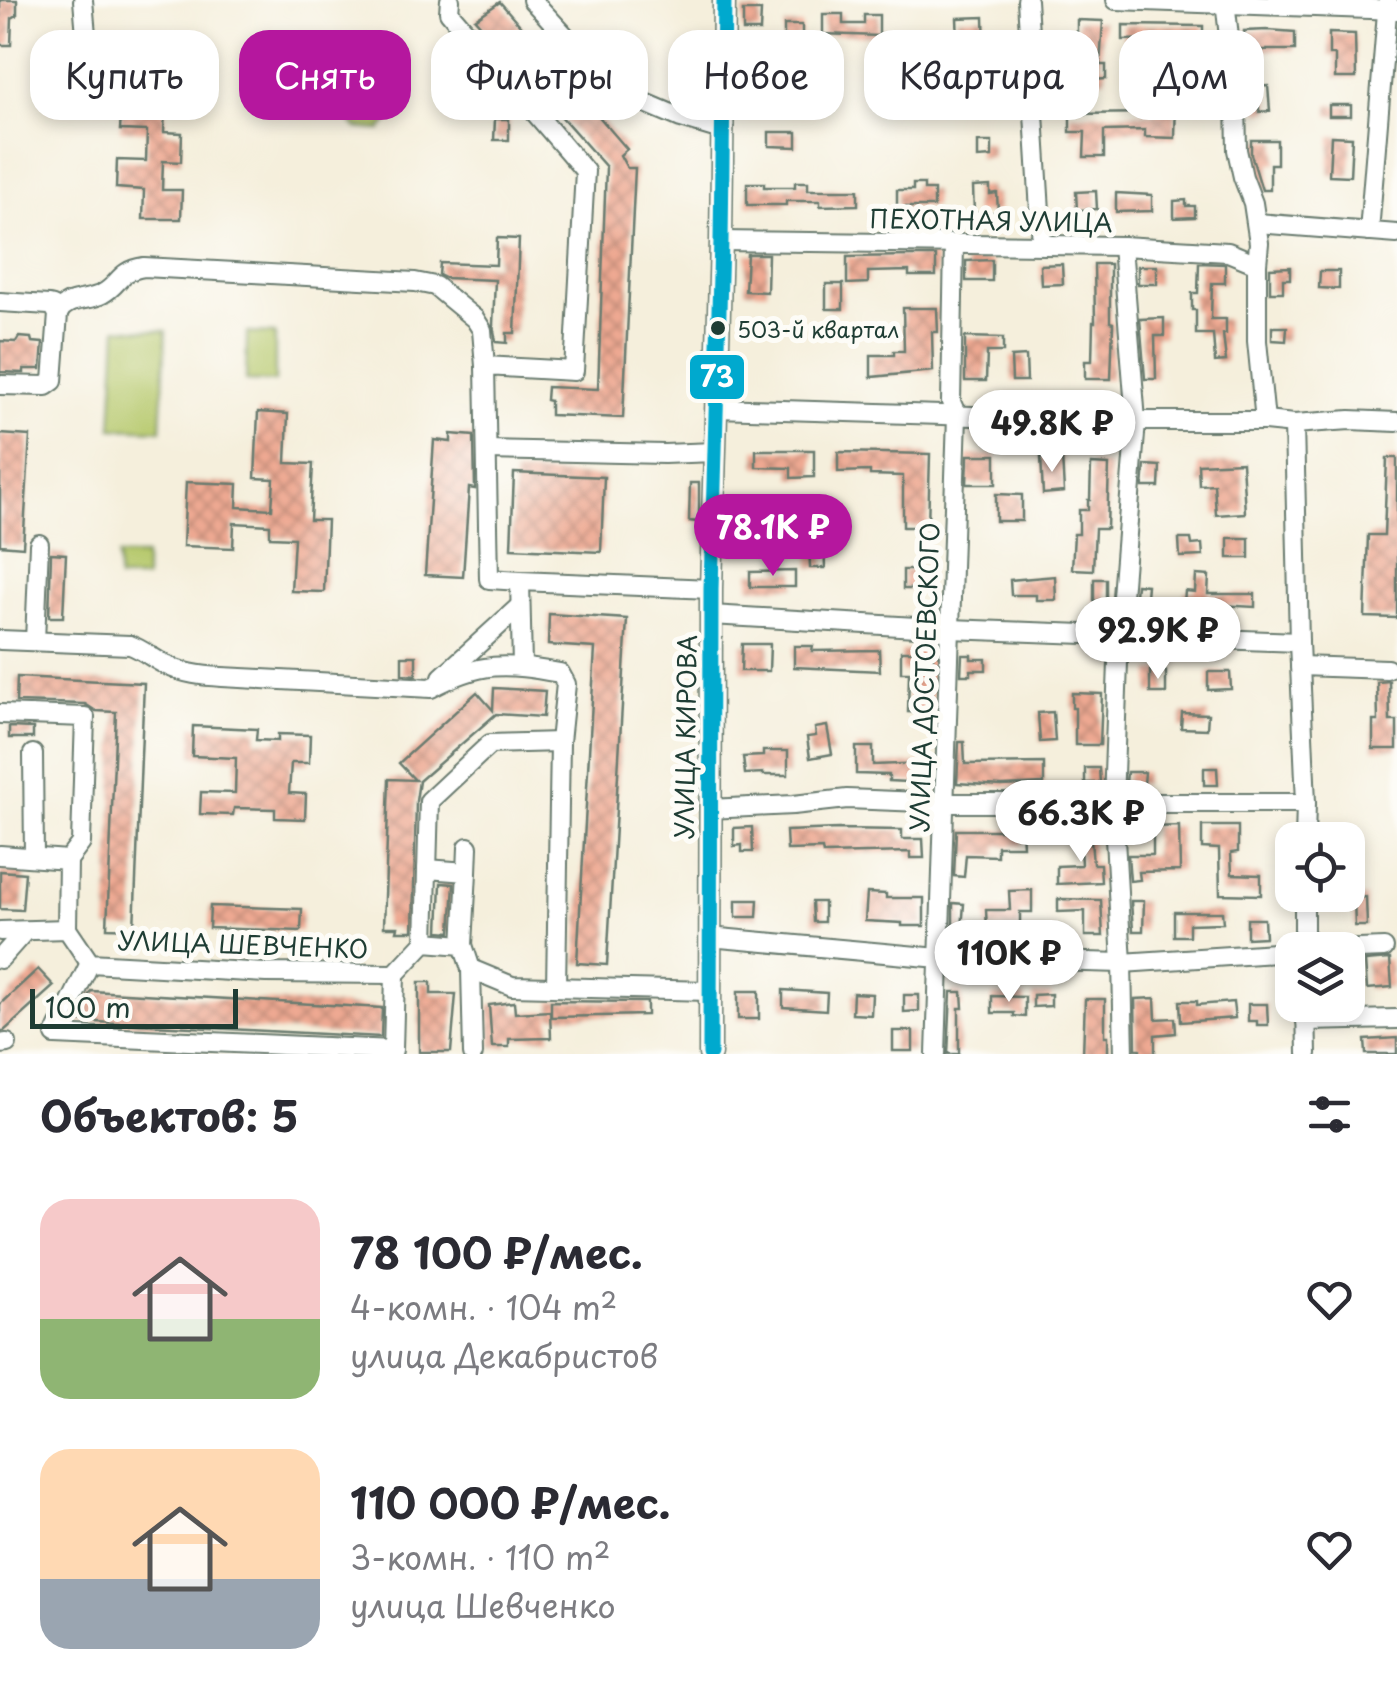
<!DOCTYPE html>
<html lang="ru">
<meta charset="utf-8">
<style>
:root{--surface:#fff;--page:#f7f7f7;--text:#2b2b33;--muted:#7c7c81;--accent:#b5179e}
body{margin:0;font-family:"Playpen Sans",sans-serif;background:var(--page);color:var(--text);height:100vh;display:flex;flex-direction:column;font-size:38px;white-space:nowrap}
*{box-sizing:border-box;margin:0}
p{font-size:32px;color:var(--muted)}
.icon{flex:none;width:55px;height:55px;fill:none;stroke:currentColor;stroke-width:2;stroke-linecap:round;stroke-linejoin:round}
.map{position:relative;height:1054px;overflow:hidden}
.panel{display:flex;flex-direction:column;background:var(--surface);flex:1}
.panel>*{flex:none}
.hud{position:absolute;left:30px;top:30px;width:1338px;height:90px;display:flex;gap:20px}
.fabs{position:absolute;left:1275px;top:822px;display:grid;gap:20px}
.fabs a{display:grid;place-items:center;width:90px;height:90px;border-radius:20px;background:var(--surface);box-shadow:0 5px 15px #0003;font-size:50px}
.scale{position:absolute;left:30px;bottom:25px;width:208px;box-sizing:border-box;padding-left:10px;border:5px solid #1f3d34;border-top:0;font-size:28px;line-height:35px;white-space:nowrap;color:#1f3d34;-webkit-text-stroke:8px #fdfcf7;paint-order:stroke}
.price{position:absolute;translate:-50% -85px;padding:0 22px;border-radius:35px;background:#fff;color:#222;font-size:32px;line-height:65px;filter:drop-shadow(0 2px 5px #0008)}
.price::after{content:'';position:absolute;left:50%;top:60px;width:30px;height:22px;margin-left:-15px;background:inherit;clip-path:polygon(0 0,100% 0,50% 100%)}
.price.active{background:var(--accent);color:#fff}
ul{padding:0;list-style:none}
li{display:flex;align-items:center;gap:30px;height:250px;padding:0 40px}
li span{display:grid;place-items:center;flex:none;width:280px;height:200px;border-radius:30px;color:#555}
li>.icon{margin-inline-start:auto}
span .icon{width:120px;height:120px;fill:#fffc;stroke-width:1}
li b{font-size:42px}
h2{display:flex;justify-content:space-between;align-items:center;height:120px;padding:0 40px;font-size:42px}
.tag{padding:0 35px;border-radius:30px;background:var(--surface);box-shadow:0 5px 15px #0003;font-size:35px;line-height:90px}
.tag.active{background:var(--accent);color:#fff}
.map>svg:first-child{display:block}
.park{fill:#b5c86b;stroke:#6a8250;stroke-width:2.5}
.building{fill:url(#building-cross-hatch)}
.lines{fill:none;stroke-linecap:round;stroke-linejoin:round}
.minor-casing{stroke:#6a7b6f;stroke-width:22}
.major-casing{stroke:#6a7b6f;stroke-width:25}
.minor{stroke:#fff;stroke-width:18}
.major{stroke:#febc70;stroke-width:20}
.bus-1-casing{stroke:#fdfcf7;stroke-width:22}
.bus-1{stroke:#00a9ce;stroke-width:15}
.bus-dot{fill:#1f3d34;stroke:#fdfcf7;stroke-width:4}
.labels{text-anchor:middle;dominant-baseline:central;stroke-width:10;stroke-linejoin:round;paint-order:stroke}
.bus-label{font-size:22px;fill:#1f3d34;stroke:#fdfcf7;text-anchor:start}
.street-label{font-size:25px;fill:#1f3d34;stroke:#fdfcf7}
.line-badge{stroke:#fdfcf7;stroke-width:4}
.badge-label{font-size:28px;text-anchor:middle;font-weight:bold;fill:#fff}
</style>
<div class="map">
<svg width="1397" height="1054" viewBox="0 0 1397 1054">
<defs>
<pattern id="building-cross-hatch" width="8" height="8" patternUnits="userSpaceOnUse" patternTransform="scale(2.5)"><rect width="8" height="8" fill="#eea992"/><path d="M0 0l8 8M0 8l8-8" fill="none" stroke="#c08b78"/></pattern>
</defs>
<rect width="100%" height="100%" fill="#fdfcf7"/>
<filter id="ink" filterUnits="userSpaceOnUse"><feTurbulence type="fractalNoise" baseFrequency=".01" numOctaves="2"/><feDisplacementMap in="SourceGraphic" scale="20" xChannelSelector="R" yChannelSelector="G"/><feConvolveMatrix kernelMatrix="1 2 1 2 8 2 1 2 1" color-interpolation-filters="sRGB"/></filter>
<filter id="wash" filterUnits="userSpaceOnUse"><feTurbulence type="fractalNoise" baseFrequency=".0048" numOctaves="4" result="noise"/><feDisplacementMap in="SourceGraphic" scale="40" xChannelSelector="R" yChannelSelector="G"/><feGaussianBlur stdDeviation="2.25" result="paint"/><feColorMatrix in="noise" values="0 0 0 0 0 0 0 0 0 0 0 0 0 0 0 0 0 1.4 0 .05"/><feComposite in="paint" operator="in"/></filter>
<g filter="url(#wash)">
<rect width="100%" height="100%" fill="#f5efdc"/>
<g class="park">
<polygon points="364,53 386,54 393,60 388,122 381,130 356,128 350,120 355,56"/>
<polygon points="117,328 166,331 161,430 112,428"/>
<polygon points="247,333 275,334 275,382 246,381"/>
<rect x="118" y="556" width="27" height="23"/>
</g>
<g id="blocks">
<g class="building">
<polygon points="0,0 17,0 17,15 12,18 11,45 0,45"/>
<polygon points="500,2 627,149 620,155 627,168 635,168 623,418 550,415 550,401 546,400 547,387 598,389 606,167 475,19"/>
<polygon points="743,11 761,11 760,31 743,31"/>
<polygon points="823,14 843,14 843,24 864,24 864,15 879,15 879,36 823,34"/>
<polygon points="984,17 985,50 963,51 963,41 958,41 957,18"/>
<polygon points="1077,20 1103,21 1100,65 1106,65 1106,79 1065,82 1065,67 1091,67 1091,45 1077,44"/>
<polygon points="784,25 802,25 802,36 797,36 797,71 770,70 770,84 761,84 761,99 744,99 742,56 759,56 759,49 784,49"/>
<polygon points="1123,25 1203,26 1203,47 1181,47 1181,38 1123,40"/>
<polygon points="1268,30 1295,32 1295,50 1258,50 1258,58 1244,58 1244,31"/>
<polygon points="1329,33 1355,34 1356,78 1335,78 1335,55 1329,55"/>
<polygon points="977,58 989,58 992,105 969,106 968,75 977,74"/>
<polygon points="1158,73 1182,74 1181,97 1176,97 1175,138 1145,137 1145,130 1104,131 1104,157 1084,157 1085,132 1070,132 1070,114 1156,113"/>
<polygon points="151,79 184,80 184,107 165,106 164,132 182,133 181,162 163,161 162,190 182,190 181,219 143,219 144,190 116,188 117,160 146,161 147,131 120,130 122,100 151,101"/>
<polygon points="1268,86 1270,111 1259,112 1259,107 1249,108 1247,87"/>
<rect x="1329" y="105" width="22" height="11"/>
<polygon points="495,119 509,119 509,140 494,140"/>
<polygon points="769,132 797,132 797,147 769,146"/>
<polygon points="1331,136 1352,137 1350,176 1329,175"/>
<polygon points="1251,140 1277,140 1277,164 1270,164 1270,190 1262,190 1251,154"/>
<polygon points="978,142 992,142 992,157 978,158"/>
<polygon points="795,182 808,182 808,190 858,190 858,205 820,206 820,201 786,201 786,205 747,205 747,183 764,183 764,187 795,187"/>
<polygon points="913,184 924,184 924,190 934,190 934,207 897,207 897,190 913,190"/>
<polygon points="990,186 990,194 997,193 998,212 974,213 973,187"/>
<polygon points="1096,191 1097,209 1077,210 1076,192"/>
<polygon points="1116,193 1152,195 1152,211 1116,212"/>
<polygon points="1186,200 1186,206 1195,206 1195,217 1174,218 1174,201"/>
<polygon points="497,238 519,239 515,333 507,333 507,343 496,342 493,325 495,280 445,278 439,275 440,263 496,265"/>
<polygon points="747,254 768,254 767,292 745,291"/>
<polygon points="909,256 936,256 936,276 909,276 909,271 868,272 868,283 847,284 847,257"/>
<polygon points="992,260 992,281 966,281 966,261"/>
<polygon points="1199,263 1225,264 1225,283 1212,283 1211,319 1226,319 1226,334 1223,334 1226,361 1215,362 1213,334 1196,334 1196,310 1192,310 1192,293 1198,293"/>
<polygon points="1062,264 1063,284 1041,285 1040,265"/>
<polygon points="1094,264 1110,264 1110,322 1113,323 1111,379 1085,379 1085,361 1092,361 1093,322 1095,322"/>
<rect x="1138" y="266" width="19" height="18"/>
<polygon points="1290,267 1290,279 1283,279 1283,292 1270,292 1270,268"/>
<polygon points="1320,271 1339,271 1339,289 1319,288"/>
<rect x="826" y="284" width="17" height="25"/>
<polygon points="903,308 937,308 938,332 932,332 933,371 871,377 871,355 894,355 894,351 904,351"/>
<polygon points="1164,318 1164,336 1155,336 1156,379 1145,379 1140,319"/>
<polygon points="1272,327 1287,327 1286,341 1272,340"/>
<polygon points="19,337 31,338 32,342 43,343 41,369 24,369 24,373 0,372 0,341 16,342"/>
<polygon points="965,337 1003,338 1003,352 987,352 986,381 965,381"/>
<polygon points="1026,356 1027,381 1012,381 1011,357"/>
<polygon points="258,412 288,414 286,463 313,464 310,520 327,520 324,592 291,591 294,538 270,537 270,525 234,523 233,548 183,546 186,482 238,484 237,507 272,509 274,479 255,478"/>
<polygon points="0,434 30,436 23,547 0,545"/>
<polygon points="451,434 474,436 475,489 469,488 463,577 425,575 434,440 451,442"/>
<polygon points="756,450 814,450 814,477 791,478 791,468 756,467"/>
<polygon points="838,452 930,454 928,527 903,527 903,476 870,475 870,471 838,472"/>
<polygon points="968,455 996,455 996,484 967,484"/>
<polygon points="1062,456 1064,492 1043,494 1041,457"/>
<polygon points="1387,458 1397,458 1397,618 1365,617 1368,535 1384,535"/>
<polygon points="1242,462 1245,513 1216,515 1214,484 1199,485 1198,464"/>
<polygon points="1091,464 1109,465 1107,529 1095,529 1093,570 1072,569 1074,534 1079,534 1079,510 1088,510 1088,500 1090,500"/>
<polygon points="1145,465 1160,466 1159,487 1143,487"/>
<polygon points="514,473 604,477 601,552 511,548"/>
<polygon points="690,483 699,483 699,522 689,521"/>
<polygon points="996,494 1022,495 1022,521 996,521"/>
<polygon points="756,503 776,503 772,547 749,546 749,532 755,532"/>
<rect x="1228" y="538" width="21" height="20"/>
<polygon points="809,539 824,539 825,568 810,568"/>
<polygon points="1179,539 1191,539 1192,545 1202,544 1203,556 1180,557"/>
<polygon points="51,553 66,554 63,617 49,617"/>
<rect x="903" y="570" width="16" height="19"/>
<polygon points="795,571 795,587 750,587 750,572"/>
<polygon points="1196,575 1209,576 1208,594 1255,594 1255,607 1184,603 1185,591 1195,592"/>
<polygon points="1055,576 1056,600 1036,600 1036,595 1011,595 1010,580"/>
<rect x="1094" y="579" width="12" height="22"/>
<polygon points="1136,584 1147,585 1145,609 1134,608"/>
<polygon points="549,614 627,619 607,965 577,963 595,648 548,645"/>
<polygon points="742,644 770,644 769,671 741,671"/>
<polygon points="794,646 813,646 812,651 879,650 880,671 794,667"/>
<polygon points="901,651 933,651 932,713 908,712 909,672 901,672"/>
<polygon points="962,655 971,655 971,659 986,659 986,670 971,670 971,675 961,675"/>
<polygon points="402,656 416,656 416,675 402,674"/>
<rect x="1150" y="671" width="16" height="22"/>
<polygon points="1208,672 1230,672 1231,689 1208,690"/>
<polygon points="17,677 144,683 134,929 107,928 116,712 96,711 85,704 16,702"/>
<polygon points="1389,681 1390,721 1397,721 1397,749 1373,749 1373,721 1378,721 1377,682"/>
<polygon points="494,688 545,691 543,717 496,714 419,781 416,801 413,931 397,931 398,927 384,927 389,779 415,780 399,763 477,692 493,710"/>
<polygon points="1072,693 1102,694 1100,745 1075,745 1075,708 1072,708"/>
<polygon points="1053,712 1055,741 1040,742 1038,713"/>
<polygon points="1182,713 1208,714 1207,729 1181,728"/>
<polygon points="193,726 257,729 256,740 278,741 278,734 310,735 309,763 291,763 289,793 306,794 305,819 275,818 275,809 234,808 233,815 200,814 201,792 235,793 236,758 192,756"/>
<polygon points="827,726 832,754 810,758 807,737 816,736 815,728"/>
<polygon points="9,727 33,728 33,738 9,738"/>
<polygon points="959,742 964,742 965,764 1044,763 1044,784 1002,786 957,783"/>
<polygon points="856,747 873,747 873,765 927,763 927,783 889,781 889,775 856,774"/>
<polygon points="763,751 788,751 788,775 763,775 763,773 745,774 743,757 763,756"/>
<polygon points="1085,768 1099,768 1100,783 1085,783"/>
<polygon points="1204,768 1217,768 1218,785 1204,785"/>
<polygon points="1127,772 1145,772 1144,784 1126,783"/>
<polygon points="1179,826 1180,871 1139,872 1140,880 1130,881 1128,855 1153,855 1153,827"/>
<polygon points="1202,826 1238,826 1238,852 1231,853 1232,874 1261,875 1261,895 1220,894 1219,849 1202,848"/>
<polygon points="752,827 753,852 742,852 742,845 734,846 734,828"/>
<polygon points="1090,828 1093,864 1100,864 1101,882 1057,884 1057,866 1081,865 1079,829"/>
<polygon points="838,829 902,830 902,839 923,839 924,858 910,858 910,852 823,854 822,849 787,850 786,831"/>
<polygon points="956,830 1022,830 1023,846 997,846 997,856 966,855 964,877 954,876"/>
<polygon points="0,871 25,873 22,910 0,909"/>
<polygon points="441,883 454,884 451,932 439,931"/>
<polygon points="1032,890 1032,912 1020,912 1020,928 987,929 986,910 1010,910 1009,891"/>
<polygon points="867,893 886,894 886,898 924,898 924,926 902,926 902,923 865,921"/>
<polygon points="1366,897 1367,926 1355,926 1354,898"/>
<polygon points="1058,899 1101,900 1103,936 1085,936 1085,911 1058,912"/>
<polygon points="736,900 758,900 757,917 736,917"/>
<polygon points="1131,901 1144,901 1143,931 1133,931"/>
<polygon points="812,902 824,902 824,922 813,922"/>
<polygon points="953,903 964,904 962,929 953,929"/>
<polygon points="210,906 302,909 301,931 209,928"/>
<polygon points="1174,912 1222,912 1223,923 1189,924 1189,936 1174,936"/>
<polygon points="1247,919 1264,919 1265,937 1247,938"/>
<polygon points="1390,959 1392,987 1367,989 1365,961"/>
<polygon points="38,969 54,986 4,1031 0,1031 0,1004"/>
<polygon points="419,982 431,982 431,994 456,994 451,1052 419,1052"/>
<polygon points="783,990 827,993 826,1010 783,1007"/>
<polygon points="91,991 382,1008 381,1037 78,1021 79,1015"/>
<rect x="738" y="991" width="21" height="28"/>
<polygon points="951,992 962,992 963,1008 959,1008 959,1054 948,1054"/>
<polygon points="853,993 872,994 871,1015 852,1014"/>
<polygon points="1051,994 1051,1006 1033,1007 1033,995"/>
<polygon points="904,995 919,995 919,1011 904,1012"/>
<polygon points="992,996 1025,997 1025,1017 1014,1016 1014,1013 992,1013"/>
<polygon points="1155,998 1156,1019 1175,1018 1176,1033 1155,1035 1155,1054 1140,1054 1140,1049 1136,1049 1135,999"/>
<polygon points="1085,999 1105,999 1105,1036 1108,1036 1108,1054 1083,1054"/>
<polygon points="551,1001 647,1002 647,1015 551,1017"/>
<polygon points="1180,1001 1197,1001 1197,1005 1233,1002 1235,1018 1181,1022"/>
<polygon points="514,1002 515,1013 550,1011 551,1038 509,1039 509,1047 492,1047 489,1005"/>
<polygon points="1248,1004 1267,1004 1268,1025 1257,1025 1257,1021 1248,1021"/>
<rect x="893" y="1031" width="20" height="20"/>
<polygon points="1397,1038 1397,1054 1366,1054 1365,1040"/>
</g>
</g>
</g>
<g filter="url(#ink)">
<use href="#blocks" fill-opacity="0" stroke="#6a7b6f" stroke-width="2.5"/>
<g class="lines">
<defs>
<g id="minor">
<polyline points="83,0 88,58"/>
<polyline points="450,0 449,12 585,171 574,371 485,366 489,579 520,581"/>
<polyline points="532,0 615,90 681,118 721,130"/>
<polyline points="1027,0 1042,244"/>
<polyline points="1116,0 1397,10"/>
<polyline points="1225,0 1236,102 1237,150 1243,177 1253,203 1259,243 1257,264 1257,341 1265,421"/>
<polyline points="1257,223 1397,234"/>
<polyline points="1369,232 1388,0"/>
<polyline points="721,241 1122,246 1228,252 1257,264"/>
<polyline points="1122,246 1136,421 1119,634 1113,803 1122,963 1124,1054"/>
<polyline points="0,302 49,305 53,306 58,314 53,381 46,386 0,385"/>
<path d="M58,314C65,297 87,302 102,294C121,284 117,271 144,267L415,282L435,286L475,319L482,330L485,366"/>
<polyline points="715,408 1136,421 1265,421 1294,424 1350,420 1397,422"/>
<polyline points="1294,424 1299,642 1306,803 1305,840"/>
<polyline points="487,450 664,454 714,452"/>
<polyline points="711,615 950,629 1299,642"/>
<path d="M0,640L130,645C144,650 153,659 166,665C184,674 203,676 222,677L431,688C482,661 504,663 560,673L566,684L560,742L556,987"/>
<polyline points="35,641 39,544"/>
<polyline points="522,666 520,581 711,589"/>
<polyline points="1300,666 1387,669"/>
<polyline points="442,677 519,607"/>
<polyline points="0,714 85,717 81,843 68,860"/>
<polyline points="33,754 34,857"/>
<polyline points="709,809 793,805 847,799 946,803 1306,803"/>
<polyline points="0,855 68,860 67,929"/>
<polyline points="427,869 467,872 463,945"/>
<polyline points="467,872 468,847"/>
<polyline points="1304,895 1304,950"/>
<polyline points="0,931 67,929 90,963 266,973 395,974 425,942 463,945 471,969 512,986 709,991"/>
<polyline points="709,937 939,958 1122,963 1292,952"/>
<polyline points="425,942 429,801 490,744 560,742"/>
<polyline points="1335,950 1384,948"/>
<polyline points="0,959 24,932"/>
<polyline points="90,963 55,1035 393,1050 395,974"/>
<polyline points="471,969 473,1054"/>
<polyline points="1306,1005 1307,1054"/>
<polyline points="1306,1021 1397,1019"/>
<polyline points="0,1044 7,1043"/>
<polyline points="936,1054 957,416 951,402 954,244"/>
</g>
<polyline id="major" points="710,1054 711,589 721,241 724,0"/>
</defs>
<use href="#minor" class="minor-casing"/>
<use href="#major" class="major-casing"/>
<use href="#minor" class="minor"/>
<use href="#major" class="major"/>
<defs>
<polyline id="bus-1" points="710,1054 711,589 721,241 724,0"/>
</defs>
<use href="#bus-1" class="bus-1-casing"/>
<use href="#bus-1" class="bus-1"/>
</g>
</g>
<circle class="bus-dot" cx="718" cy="328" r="9"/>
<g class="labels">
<g class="bus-label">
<text x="737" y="328">503-й квартал</text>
</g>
<g class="street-label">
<text transform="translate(991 220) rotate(1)">ПЕХОТНАЯ УЛИЦА</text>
<text transform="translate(924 677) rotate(-88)">УЛИЦА ДОСТОЕВСКОГО</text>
<text transform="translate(685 737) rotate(-89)">УЛИЦА КИРОВА</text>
<text transform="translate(243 944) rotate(2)">УЛИЦА ШЕВЧЕНКО</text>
</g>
</g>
<rect class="line-badge" x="688" y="353" width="58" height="48" rx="10" fill="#00a9ce"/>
<g class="badge-label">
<text x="717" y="387">73</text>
</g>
</svg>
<div class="fabs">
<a><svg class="icon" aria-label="locate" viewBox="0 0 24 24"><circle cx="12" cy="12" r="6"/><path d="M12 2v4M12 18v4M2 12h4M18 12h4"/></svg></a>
<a><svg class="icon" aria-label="layers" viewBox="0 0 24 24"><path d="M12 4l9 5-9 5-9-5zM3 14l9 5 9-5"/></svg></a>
</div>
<div class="scale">100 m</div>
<b class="price" style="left:1052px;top:475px">49.8K ₽</b>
<b class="price active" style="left:773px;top:579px">78.1K ₽</b>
<b class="price" style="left:1158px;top:682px">92.9K ₽</b>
<b class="price" style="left:1081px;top:865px">66.3K ₽</b>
<b class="price" style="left:1009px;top:1005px">110K ₽</b>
<div class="hud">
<a class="tag">Купить</a>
<a class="tag active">Снять</a>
<a class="tag">Фильтры</a>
<a class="tag">Новое</a>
<a class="tag">Квартира</a>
<a class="tag">Дом</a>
</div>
</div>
<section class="panel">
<h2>Объектов: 5<svg class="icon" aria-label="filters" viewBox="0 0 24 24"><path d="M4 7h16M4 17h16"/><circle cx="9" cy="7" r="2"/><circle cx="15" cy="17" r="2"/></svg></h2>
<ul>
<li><span style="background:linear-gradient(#f6c9c9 60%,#8fb573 0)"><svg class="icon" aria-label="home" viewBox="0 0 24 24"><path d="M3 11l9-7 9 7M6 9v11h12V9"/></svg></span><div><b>78 100 ₽/мес.</b><p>4-комн. · 104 m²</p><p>улица Декабристов</p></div><svg class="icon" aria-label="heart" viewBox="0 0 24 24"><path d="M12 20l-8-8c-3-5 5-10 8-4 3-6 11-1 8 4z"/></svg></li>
<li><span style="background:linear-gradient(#ffd9b3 65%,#9aa5b1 0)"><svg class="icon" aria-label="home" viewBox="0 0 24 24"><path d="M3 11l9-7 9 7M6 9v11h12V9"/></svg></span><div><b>110 000 ₽/мес.</b><p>3-комн. · 110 m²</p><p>улица Шевченко</p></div><svg class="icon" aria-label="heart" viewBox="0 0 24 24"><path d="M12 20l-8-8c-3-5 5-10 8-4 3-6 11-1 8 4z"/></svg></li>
</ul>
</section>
